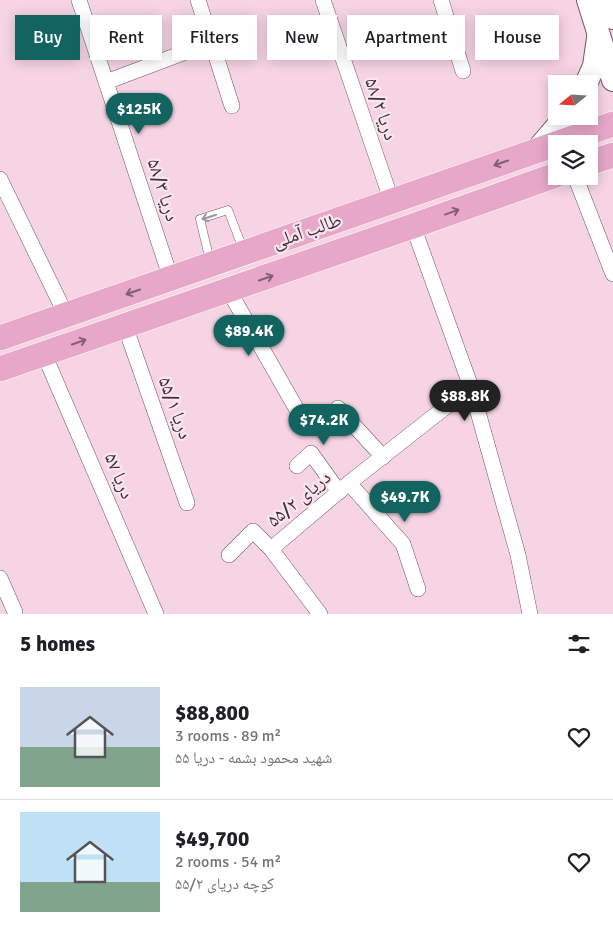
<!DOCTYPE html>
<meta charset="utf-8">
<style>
:root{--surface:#fff;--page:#f2f2f2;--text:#202124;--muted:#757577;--line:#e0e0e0;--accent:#136361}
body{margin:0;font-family:Signika,"Noto Naskh Arabic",sans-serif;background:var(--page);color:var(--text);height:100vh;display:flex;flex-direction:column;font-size:19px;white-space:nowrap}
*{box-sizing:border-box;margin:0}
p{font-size:16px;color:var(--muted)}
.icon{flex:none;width:28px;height:28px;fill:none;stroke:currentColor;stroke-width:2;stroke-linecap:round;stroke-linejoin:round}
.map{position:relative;height:614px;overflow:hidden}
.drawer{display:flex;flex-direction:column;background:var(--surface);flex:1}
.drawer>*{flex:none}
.top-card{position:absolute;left:15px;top:15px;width:584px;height:45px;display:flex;gap:10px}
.needle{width:32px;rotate:252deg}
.controls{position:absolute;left:548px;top:75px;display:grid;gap:10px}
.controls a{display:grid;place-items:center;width:50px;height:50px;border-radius:0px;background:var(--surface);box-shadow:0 2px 12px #0003;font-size:25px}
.price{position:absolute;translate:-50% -42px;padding:0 11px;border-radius:18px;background:var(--accent);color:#fff;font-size:16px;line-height:32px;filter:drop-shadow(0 1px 2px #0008)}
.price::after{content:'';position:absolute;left:50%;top:30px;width:15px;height:11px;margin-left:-8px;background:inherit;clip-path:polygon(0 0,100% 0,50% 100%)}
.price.selected{background:#222;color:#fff}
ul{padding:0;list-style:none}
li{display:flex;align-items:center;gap:15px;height:125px;padding:0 20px}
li+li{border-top:1px solid var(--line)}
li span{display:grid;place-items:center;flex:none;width:140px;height:100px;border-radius:0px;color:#555}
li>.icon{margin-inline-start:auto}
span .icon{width:60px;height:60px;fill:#fffc;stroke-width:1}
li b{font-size:21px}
h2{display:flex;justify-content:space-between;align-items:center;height:60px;padding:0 20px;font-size:21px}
.tag{padding:0 18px;border-radius:0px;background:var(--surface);box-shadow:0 2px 12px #0003;font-size:18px;line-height:45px}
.tag.selected{background:var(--accent);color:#fff}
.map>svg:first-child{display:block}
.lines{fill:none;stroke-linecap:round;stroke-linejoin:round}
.service-casing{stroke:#725563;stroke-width:9}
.minor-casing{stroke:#725563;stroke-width:16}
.secondary-casing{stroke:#725563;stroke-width:24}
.primary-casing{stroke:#fff;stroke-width:26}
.service{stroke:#fff;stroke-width:8}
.minor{stroke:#fff;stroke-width:15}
.secondary{stroke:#fff;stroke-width:22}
.primary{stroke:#e7a7c9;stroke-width:25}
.oneway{stroke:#826071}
.oneway2{stroke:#9e989a}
.labels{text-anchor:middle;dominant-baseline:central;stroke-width:4.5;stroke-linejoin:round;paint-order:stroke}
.street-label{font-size:19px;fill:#3e3036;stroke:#fbe5ef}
</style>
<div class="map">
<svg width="613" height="614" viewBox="0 0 613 614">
<rect width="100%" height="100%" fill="#f7d4e3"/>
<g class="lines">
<defs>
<polyline id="service" points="210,261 200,219 228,210 243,249"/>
<g id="minor">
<polyline points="79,0 171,279"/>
<polyline points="198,0 232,106"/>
<polyline points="323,0 392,202"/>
<polyline points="441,0 463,71"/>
<polyline points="106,82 212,42"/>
<polyline points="575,176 613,274"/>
<polyline points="0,179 66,315"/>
<polyline points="413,226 471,387 518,555 530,614"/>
<polyline points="229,291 296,408"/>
<polyline points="125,326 187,503"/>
<polyline points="44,354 156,614"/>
<polyline points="338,408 383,457"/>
<polyline points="297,466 311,453 339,492"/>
<polyline points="349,483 403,544 418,589"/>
<polyline points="271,549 349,483 471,387"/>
<polyline points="229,555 253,531 271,549 320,614"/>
<polyline points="0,578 15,612"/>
</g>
<g id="secondary">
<polyline points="588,0 613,80"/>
<polyline points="607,0 613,18"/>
<polyline points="586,84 594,66 598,38"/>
<polyline points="536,151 566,116"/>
</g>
<g id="primary">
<polyline points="589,163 613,155"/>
<polyline points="0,338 613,124"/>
<polyline points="0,369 413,226 556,175"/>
</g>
</defs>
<use href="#service" class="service-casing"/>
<use href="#minor" class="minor-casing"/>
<use href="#secondary" class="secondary-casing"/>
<use href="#primary" class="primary-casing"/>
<use href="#service" class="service"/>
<use href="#minor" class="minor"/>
<use href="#secondary" class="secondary"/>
<use href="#primary" class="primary"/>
</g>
<defs><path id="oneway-shaft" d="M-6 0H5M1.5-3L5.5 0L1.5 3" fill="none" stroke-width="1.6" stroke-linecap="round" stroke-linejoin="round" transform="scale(1.25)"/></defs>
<g class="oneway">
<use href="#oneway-shaft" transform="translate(501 163) rotate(161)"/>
<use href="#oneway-shaft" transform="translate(452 212) rotate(-20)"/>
<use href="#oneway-shaft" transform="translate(266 278) rotate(-19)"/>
<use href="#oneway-shaft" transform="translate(133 292) rotate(161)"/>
<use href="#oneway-shaft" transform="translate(79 342) rotate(-19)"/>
</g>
<use class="oneway2" href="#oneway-shaft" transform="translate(209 217) rotate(162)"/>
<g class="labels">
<g class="street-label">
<text transform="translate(381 109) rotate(71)">دریا ۵۸/۲</text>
<text transform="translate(163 190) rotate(72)">دریا ۵۸/۳</text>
<text transform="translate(307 231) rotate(-19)">طالب آملی</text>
<text transform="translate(175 408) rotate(70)">دریا ۵۵/۱</text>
<text transform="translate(119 476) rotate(67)">دریا ۵۷</text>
<text transform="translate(299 499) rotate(-40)">دریای ۵۵/۲</text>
</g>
</g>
</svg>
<div class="controls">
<a><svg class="needle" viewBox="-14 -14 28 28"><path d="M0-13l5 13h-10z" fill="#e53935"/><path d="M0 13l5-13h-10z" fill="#757577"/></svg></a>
<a><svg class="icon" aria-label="layers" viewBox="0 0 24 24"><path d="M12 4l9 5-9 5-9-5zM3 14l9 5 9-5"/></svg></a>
</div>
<b class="price" style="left:139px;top:135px">$125K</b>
<b class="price" style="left:249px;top:357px">$89.4K</b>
<b class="price selected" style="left:465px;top:422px">$88.8K</b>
<b class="price" style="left:324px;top:446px">$74.2K</b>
<b class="price" style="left:405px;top:523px">$49.7K</b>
<div class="top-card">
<a class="tag selected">Buy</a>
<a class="tag">Rent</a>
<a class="tag">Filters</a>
<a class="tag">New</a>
<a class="tag">Apartment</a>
<a class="tag">House</a>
</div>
</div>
<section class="drawer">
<h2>5 homes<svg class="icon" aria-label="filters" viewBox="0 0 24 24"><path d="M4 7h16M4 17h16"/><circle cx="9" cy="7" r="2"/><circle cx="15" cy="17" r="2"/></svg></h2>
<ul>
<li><span style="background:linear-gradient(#c9d6e8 60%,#7fa58c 0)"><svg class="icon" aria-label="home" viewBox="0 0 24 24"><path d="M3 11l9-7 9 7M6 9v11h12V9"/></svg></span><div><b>$88,800</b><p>3 rooms · 89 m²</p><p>شهید محمود بشمه - دریا ۵۵</p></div><svg class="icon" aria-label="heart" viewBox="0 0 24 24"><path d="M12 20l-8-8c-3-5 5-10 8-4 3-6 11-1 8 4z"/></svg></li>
<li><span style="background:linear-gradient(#bfe0f5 70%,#7fa58c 0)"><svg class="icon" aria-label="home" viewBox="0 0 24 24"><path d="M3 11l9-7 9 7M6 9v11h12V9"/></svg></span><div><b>$49,700</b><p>2 rooms · 54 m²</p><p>کوچه دریای ۵۵/۲</p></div><svg class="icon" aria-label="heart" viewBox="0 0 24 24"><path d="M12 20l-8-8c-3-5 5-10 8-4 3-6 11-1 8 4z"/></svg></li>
</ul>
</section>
